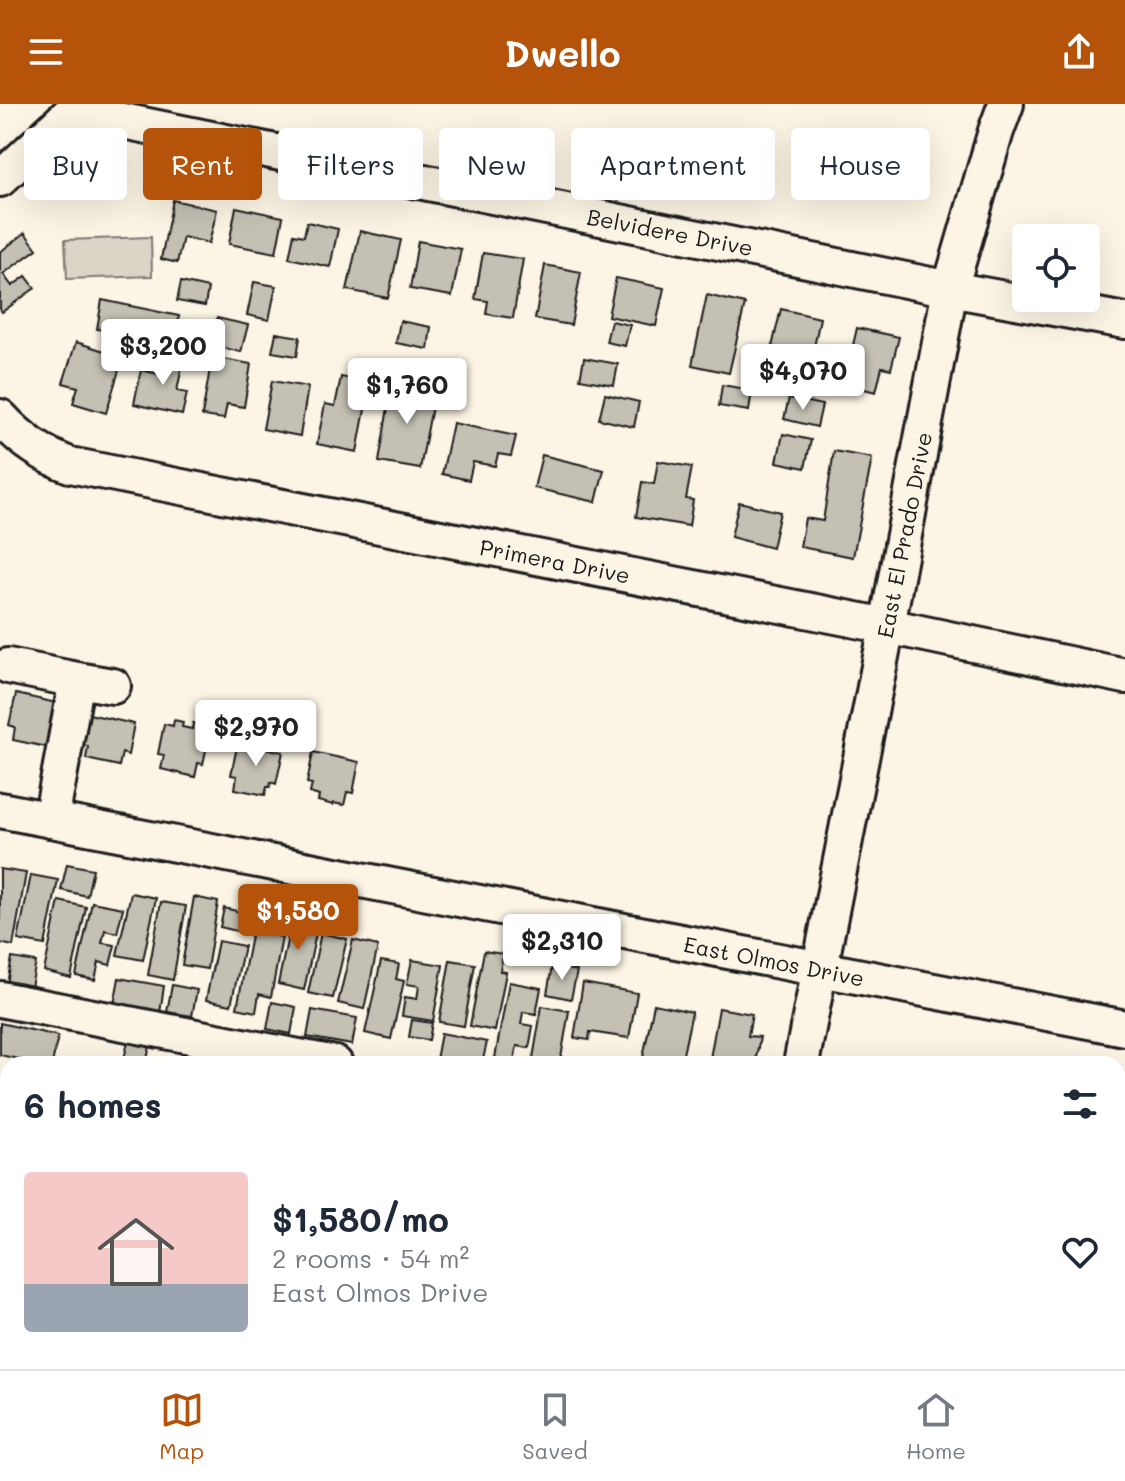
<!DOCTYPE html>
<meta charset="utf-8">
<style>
:root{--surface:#fff;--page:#f2f2f3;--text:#1f2937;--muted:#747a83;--line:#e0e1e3;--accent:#b45309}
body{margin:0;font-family:Mali,sans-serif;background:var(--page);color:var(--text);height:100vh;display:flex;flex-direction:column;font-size:30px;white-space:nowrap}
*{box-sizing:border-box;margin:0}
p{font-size:26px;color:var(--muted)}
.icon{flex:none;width:44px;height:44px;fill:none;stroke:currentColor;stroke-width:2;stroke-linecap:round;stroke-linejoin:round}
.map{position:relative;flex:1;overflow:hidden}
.details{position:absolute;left:0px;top:952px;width:1126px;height:314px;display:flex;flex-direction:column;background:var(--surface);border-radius:24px 24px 0 0;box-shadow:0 8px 32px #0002}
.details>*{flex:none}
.top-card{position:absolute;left:24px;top:24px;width:1078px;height:72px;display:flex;gap:16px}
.controls{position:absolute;left:1012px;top:120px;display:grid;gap:16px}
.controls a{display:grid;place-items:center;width:88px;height:88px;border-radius:8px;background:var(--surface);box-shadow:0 8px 32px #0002;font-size:40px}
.price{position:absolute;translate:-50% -68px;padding:0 18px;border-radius:8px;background:#fff;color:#222;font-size:26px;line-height:52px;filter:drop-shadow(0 2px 4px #0008)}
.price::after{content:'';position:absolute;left:50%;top:48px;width:24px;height:18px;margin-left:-12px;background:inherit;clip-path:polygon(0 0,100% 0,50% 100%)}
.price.on{background:var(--accent);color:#fff}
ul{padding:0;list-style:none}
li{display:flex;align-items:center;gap:24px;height:200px;padding:0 24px}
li+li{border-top:2px solid var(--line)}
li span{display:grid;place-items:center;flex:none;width:224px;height:160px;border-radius:8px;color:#555}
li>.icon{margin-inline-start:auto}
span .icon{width:96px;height:96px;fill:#fffc;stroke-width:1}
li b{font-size:34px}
h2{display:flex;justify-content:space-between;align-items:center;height:96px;padding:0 24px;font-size:34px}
.tag{padding:0 28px;border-radius:8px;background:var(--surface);box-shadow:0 8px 32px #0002;font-size:28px;line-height:72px}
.tag.on{background:var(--accent);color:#fff}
header{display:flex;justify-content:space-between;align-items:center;height:104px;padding:0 24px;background:var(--accent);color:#fff;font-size:36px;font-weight:700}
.tab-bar{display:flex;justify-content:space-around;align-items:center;height:112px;border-top:2px solid var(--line);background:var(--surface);font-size:22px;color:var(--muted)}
.tab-bar a{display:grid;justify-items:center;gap:4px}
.tab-bar .on{color:var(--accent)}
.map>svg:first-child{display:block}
.green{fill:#dbd5c8;stroke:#7c7872;stroke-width:2}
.building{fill:#c4c0b3;stroke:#1c1c1c;stroke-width:2}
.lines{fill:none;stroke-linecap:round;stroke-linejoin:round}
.minor-casing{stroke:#1c1c1c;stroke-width:40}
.minor{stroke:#fcf5e5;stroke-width:34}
.labels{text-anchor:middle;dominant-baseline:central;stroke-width:6;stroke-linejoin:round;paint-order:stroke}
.street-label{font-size:22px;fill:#1c1c1c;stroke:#fcf5e5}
</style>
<header><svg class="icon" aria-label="menu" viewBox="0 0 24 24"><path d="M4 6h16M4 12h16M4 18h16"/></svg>Dwello<svg class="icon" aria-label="share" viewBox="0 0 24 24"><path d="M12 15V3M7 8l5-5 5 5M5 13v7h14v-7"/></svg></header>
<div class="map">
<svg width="1125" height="1265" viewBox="0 0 1125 1265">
<rect width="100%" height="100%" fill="#fcf5e5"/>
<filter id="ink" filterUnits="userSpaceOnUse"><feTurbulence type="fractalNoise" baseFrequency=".0125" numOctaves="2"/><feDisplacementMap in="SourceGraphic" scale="16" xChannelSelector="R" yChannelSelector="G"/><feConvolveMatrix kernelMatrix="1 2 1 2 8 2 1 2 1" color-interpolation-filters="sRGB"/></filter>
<g filter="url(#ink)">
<polygon class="green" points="151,133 152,172 67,175 65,136"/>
<g class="building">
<polygon points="173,96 217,106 209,139 183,133 177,159 161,155"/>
<polygon points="236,103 283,113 276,149 229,140"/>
<polygon points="307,118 338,125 330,163 289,154 294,130 304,132"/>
<polygon points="360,127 401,136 388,194 347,186"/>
<polygon points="25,129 37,145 3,170 12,182 26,172 35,184 2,208 0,205 0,148"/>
<polygon points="418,137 461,145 452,192 410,185"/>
<polygon points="483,149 523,155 513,214 486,210 488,197 475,195"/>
<polygon points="545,161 581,168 571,221 535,215"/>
<polygon points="616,174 664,184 656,222 608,212"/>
<polygon points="181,178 208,184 205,202 177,197"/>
<polygon points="254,178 276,182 269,216 247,211"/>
<polygon points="707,191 745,200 729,269 692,261"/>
<polygon points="102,196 179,212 175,233 134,226 133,232 97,225"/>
<polygon points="781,205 820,214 810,263 787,257 789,247 772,243"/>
<polygon points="217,214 248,221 241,248 211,241"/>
<polygon points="400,217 431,223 428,245 396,239"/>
<polygon points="611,217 630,221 625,242 606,238"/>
<polygon points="857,224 899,233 891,265 882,263 876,288 844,280"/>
<polygon points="276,229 300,233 297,252 272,248"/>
<polygon points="76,238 123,253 106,309 73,299 78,283 63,279"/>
<polygon points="164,248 184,253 177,287 187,289 182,311 134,300 141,266 159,270"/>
<polygon points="212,253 251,260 244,303 227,300 224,315 202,312"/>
<polygon points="584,254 618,260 614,281 580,275"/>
<polygon points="341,273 370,279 357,348 317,340 325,300 335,302"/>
<polygon points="272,277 308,283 300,332 263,325"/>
<polygon points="392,279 435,287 420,365 379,358"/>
<polygon points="722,281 752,286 749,307 719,302"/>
<polygon points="605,290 639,298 634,323 599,315"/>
<polygon points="789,294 822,301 817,323 784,315"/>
<polygon points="453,319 516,332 511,352 498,350 495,362 473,358 469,376 442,370"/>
<polygon points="783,330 811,336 805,364 777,358"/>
<polygon points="834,347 872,354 853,453 800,443 805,414 823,417"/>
<polygon points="542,351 604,366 596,398 534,384"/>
<polygon points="658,357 692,363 686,395 693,396 689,422 636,413 642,378 654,380"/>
<polygon points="739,398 780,408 772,444 731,433"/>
<polygon points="16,590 61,600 55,631 49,629 46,643 13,636 15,623 9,621"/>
<polygon points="89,610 134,620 128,651 122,649 119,662 86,655 88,642 83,641"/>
<polygon points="174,616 183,618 182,623 192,625 193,619 204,621 202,627 210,628 203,660 198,659 195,673 161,665 164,651 158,650 164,620 173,622"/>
<polygon points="238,638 283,648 276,680 271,678 270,683 267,683 265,691 235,685 237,672 231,671"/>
<polygon points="313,648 359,658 353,689 347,688 344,701 333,699 333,701 318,697 319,692 310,689 312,680 307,679"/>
<polygon points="67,760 93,765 87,792 61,786"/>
<polygon points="0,765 26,769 13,842 0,839"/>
<polygon points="31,771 58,776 45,841 18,836"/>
<polygon points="131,789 156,794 143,856 117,851"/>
<polygon points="194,793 218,798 207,865 182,861"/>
<polygon points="59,797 86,803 71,874 44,867"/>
<polygon points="92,798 123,804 117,829 105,826 102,839 115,841 110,861 99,858 95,876 76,872"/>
<polygon points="161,798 186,802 173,876 148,871"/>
<polygon points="224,804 249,810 245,829 220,823"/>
<polygon points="293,809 319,815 304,886 278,880"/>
<polygon points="252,827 282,833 271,893 259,890 256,908 237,904"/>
<polygon points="321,829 347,835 333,894 308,889"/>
<polygon points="353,836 378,842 364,905 338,899"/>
<polygon points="218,837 244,842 231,901 206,896"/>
<polygon points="484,847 503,850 500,867 506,868 495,927 470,922"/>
<polygon points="12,854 36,858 31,883 7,879"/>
<polygon points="412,856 443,861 433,917 402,912 405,893 417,895 419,882 407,880"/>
<polygon points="450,856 475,860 464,922 439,918"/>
<polygon points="381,857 399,860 396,875 404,877 391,935 365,929"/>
<polygon points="552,862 577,867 571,895 547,890"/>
<polygon points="119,874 164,882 160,909 114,901"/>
<polygon points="509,878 541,884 536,910 523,908 521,920 533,922 529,944 517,942 514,958 495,954"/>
<polygon points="583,879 637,889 629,934 590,928 589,936 574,934"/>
<polygon points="172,881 197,886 192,912 167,908"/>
<polygon points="272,898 296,903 291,930 267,925"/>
<polygon points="654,900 692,908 681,960 651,960 642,958"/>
<polygon points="542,902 569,907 560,960 532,960"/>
<polygon points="719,904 752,910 748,932 760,933 755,960 709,960"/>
<polygon points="312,906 357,914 352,941 307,933"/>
<polygon points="412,916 432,919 429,936 409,933"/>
<polygon points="0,919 58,932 52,960 41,960 0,951"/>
<polygon points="130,928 152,933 146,960 123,960"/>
<polygon points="441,929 487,938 482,960 456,960 436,956"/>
<polygon points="519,1258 559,1258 557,1265 518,1265"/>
<polygon points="582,1258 625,1258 624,1265 581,1265"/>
<polygon points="648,1258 681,1258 680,1265 646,1265"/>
</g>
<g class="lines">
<defs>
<g id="minor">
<polyline points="74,7 950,185 1125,217"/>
<polyline points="0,75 80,0"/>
<path d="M0,313C20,335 42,351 70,361L887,522L1125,572"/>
<polyline points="8,562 77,576"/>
<polyline points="0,706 1125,924"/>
<polyline points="51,716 77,576 113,582"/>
<polyline points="0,895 335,960"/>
<polyline points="801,960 887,522 950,185 996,27 1006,0"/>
<polyline points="0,1072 8,1074"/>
<polyline points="1097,1258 1123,1265"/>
<polyline points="744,1265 745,1258"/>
</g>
</defs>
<use href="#minor" class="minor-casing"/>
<use href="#minor" class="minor"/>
</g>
</g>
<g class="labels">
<g class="street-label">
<text transform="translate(670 128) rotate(11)">Belvidere Drive</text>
<text transform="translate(904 431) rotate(-79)">East El Prado Drive</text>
<text transform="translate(555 457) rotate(11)">Primera Drive</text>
<text transform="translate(774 857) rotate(11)">East Olmos Drive</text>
</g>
</g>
</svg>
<div class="controls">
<a><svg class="icon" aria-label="locate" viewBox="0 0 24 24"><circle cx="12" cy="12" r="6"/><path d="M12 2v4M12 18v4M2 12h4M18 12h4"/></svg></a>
</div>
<b class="price" style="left:163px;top:283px">$3,200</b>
<b class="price" style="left:803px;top:308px">$4,070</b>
<b class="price" style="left:407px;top:322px">$1,760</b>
<b class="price" style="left:256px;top:664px">$2,970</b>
<b class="price on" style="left:298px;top:848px">$1,580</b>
<b class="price" style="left:562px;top:878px">$2,310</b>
<div class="top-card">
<a class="tag">Buy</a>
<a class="tag on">Rent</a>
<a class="tag">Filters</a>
<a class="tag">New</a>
<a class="tag">Apartment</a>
<a class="tag">House</a>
</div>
<section class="details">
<h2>6 homes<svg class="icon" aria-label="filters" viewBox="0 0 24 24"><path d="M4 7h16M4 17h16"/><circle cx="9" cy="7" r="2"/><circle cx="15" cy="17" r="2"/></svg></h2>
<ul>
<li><span style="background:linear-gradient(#f6c9c9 70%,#9aa5b1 0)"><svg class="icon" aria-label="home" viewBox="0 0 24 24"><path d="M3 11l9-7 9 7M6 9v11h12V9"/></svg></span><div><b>$1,580/mo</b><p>2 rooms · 54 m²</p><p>East Olmos Drive</p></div><svg class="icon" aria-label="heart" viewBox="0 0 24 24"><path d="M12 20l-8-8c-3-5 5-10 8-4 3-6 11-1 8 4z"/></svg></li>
</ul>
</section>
</div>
<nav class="tab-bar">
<a class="on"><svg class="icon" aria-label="map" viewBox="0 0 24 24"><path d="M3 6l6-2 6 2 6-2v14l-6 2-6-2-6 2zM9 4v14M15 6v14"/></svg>Map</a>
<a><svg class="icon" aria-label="saved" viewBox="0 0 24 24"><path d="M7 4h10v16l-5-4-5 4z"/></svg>Saved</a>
<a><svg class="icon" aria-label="home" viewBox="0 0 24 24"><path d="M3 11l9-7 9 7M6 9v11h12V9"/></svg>Home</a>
</nav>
